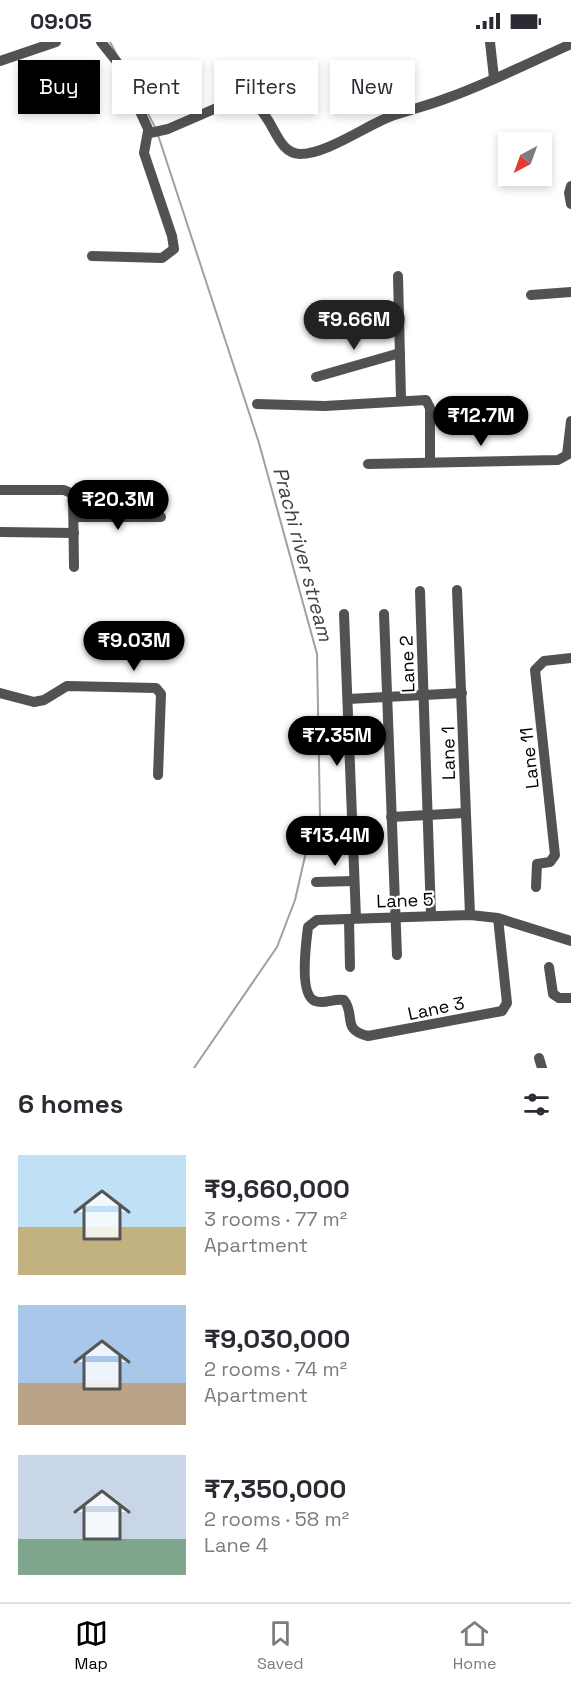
<!DOCTYPE html>
<meta charset="utf-8">
<style>
:root{--surface:#fff;--page:#f2f2f3;--text:#2b2b33;--muted:#7c7c81;--line:#e1e1e2;--accent:#000}
body{margin:0;font-family:"Space Grotesk",sans-serif;background:var(--page);color:var(--text);height:100vh;display:flex;flex-direction:column;font-size:22px;white-space:nowrap}
*{box-sizing:border-box;margin:0}
p{font-size:20px;color:var(--muted)}
.icon{flex:none;width:33px;height:33px;fill:none;stroke:currentColor;stroke-width:2;stroke-linecap:round;stroke-linejoin:round}
.map{position:relative;height:1026px;overflow:hidden}
.panel{display:flex;flex-direction:column;background:var(--surface);flex:1}
.panel>*{flex:none}
.top-card{position:absolute;left:18px;top:18px;width:536px;height:54px;display:flex;gap:12px}
.needle{width:39px;rotate:221deg}
.buttons{position:absolute;left:498px;top:90px;display:grid;gap:12px}
.buttons a{display:grid;place-items:center;width:54px;height:54px;border-radius:0px;background:var(--surface);box-shadow:0 3px 9px #0003;font-size:30px}
.price{position:absolute;translate:-50% -51px;padding:0 14px;border-radius:21px;background:var(--accent);color:#fff;font-size:20px;line-height:39px;filter:drop-shadow(0 2px 3px #0008)}
.price::after{content:'';position:absolute;left:50%;top:36px;width:18px;height:14px;margin-left:-9px;background:inherit;clip-path:polygon(0 0,100% 0,50% 100%)}
.price.active{background:#222;color:#fff}
ul{padding:0;list-style:none}
li{display:flex;align-items:center;gap:18px;height:150px;padding:0 18px}
li span{display:grid;place-items:center;flex:none;width:168px;height:120px;border-radius:0px;color:#555}
li>.icon{margin-inline-start:auto}
span .icon{width:72px;height:72px;fill:#fffc;stroke-width:1}
li b{font-size:26px}
h2{display:flex;justify-content:space-between;align-items:center;height:72px;padding:0 18px;font-size:26px}
.pill{padding:0 21px;border-radius:0px;background:var(--surface);box-shadow:0 3px 9px #0003;font-size:21px;line-height:54px}
.pill.active{background:var(--accent);color:#fff}
.status{display:flex;justify-content:space-between;align-items:center;height:42px;padding:0 30px;background:var(--surface);direction:ltr}
.status svg{height:16px;fill:currentColor}
.tab-bar{display:flex;justify-content:space-around;align-items:center;height:84px;border-top:2px solid var(--line);background:var(--surface);font-size:16px;color:var(--muted)}
.tab-bar a{display:grid;justify-items:center;gap:3px}
.tab-bar .active{color:var(--accent)}
.map>svg:first-child{display:block}
.lines{fill:none;stroke-linecap:round;stroke-linejoin:round}
.stream{stroke:#a0a0a0;stroke-width:2}
.minor{stroke:#525252;stroke-width:10}
.labels{text-anchor:middle;dominant-baseline:central;stroke-width:4.5;stroke-linejoin:round;paint-order:stroke}
.street-label{font-size:18px;fill:#000;stroke:#fff}
.water-label{font-size:20px;font-style:italic;fill:#414141;stroke:#fff}
</style>
<div class="status"><b>09:05</b><svg viewBox="0 0 49 12"><path d="M0 12V9h3v3zM5 12V6h3v6zM10 12V3h3v9zM15 12V0h3v12zM26 1h20v11H26zM47 4h2v5h-2z"/></svg></div>
<div class="map">
<svg width="571" height="1026" viewBox="0 0 571 1026">
<rect width="100%" height="100%" fill="#fff"/>
<g class="lines">
<g class="stream">
<polyline points="110,0 155,85"/>
<polyline points="158,93 259,401 317,612 320,775 306,810 295,858 277,905 194,1026"/>
</g>
<g class="minor">
<path d="M101,0L117,20L150,91L168,87L235,58C275,55 270,111 300,112C326,112 364,85 389,75C409,68 430,63 450,55C491,40 531,20 571,2"/>
<polyline points="490,0 494,36"/>
<polyline points="0,19 56,0"/>
<polyline points="571,144 569,151 571,162"/>
<polyline points="92,214 162,216 174,207 172,194 144,111 148,89"/>
<polyline points="398,234 401,357"/>
<polyline points="531,253 571,250"/>
<polyline points="316,335 400,311"/>
<polyline points="257,362 325,364 426,358 430,366 430,420"/>
<polyline points="368,422 558,418 567,413 571,379"/>
<polyline points="0,448 64,448 73,452 74,525"/>
<polyline points="74,475 161,475"/>
<polyline points="0,490 74,491"/>
<polyline points="457,548 470,873"/>
<polyline points="420,549 431,873"/>
<polyline points="344,572 356,876"/>
<polyline points="384,572 397,913"/>
<polyline points="0,651 34,660 44,658 67,644 156,646 161,652 158,733"/>
<polyline points="348,657 462,651"/>
<polyline points="391,775 465,771"/>
<polyline points="316,840 354,839"/>
<polyline points="536,845 537,822 550,820 555,813 535,628 544,619 571,616"/>
<path d="M498,876L507,961L502,969L368,994C341,988 356,973 344,958C334,956 324,963 315,959C299,953 306,901 308,885L317,878L470,873L498,876L571,899"/>
<polyline points="349,877 350,925"/>
<polyline points="549,925 553,952 559,956 571,956"/>
<polyline points="539,1016 542,1026"/>
</g>
</g>
<g class="labels">
<g class="street-label">
<text transform="translate(407 622) rotate(-92)">Lane 2</text>
<text transform="translate(448 711) rotate(-91)">Lane 1</text>
<text transform="translate(529 716) rotate(-96)">Lane 11</text>
<text transform="translate(405 858) rotate(-2)">Lane 5</text>
<text transform="translate(436 966) rotate(-12)">Lane 3</text>
</g>
<g class="water-label">
<text transform="translate(303 512) rotate(75)">Prachi river stream</text>
</g>
</g>
</svg>
<div class="buttons">
<a><svg class="needle" viewBox="-14 -14 28 28"><path d="M0-13l5 13h-10z" fill="#e53935"/><path d="M0 13l5-13h-10z" fill="#7c7c81"/></svg></a>
</div>
<b class="price active" style="left:354px;top:309px">₹9.66M</b>
<b class="price" style="left:481px;top:405px">₹12.7M</b>
<b class="price" style="left:118px;top:489px">₹20.3M</b>
<b class="price" style="left:134px;top:630px">₹9.03M</b>
<b class="price" style="left:337px;top:725px">₹7.35M</b>
<b class="price" style="left:335px;top:825px">₹13.4M</b>
<div class="top-card">
<a class="pill active">Buy</a>
<a class="pill">Rent</a>
<a class="pill">Filters</a>
<a class="pill">New</a>
</div>
</div>
<section class="panel">
<h2>6 homes<svg class="icon" aria-label="filters" viewBox="0 0 24 24"><path d="M4 7h16M4 17h16"/><circle cx="9" cy="7" r="2"/><circle cx="15" cy="17" r="2"/></svg></h2>
<ul>
<li><span style="background:linear-gradient(#bfe0f5 60%,#c2b280 0)"><svg class="icon" aria-label="home" viewBox="0 0 24 24"><path d="M3 11l9-7 9 7M6 9v11h12V9"/></svg></span><div><b>₹9,660,000</b><p>3 rooms · 77 m²</p><p>Apartment</p></div></li>
<li><span style="background:linear-gradient(#a9c7e8 65%,#b9a48a 0)"><svg class="icon" aria-label="home" viewBox="0 0 24 24"><path d="M3 11l9-7 9 7M6 9v11h12V9"/></svg></span><div><b>₹9,030,000</b><p>2 rooms · 74 m²</p><p>Apartment</p></div></li>
<li><span style="background:linear-gradient(#c9d6e8 70%,#7fa58c 0)"><svg class="icon" aria-label="home" viewBox="0 0 24 24"><path d="M3 11l9-7 9 7M6 9v11h12V9"/></svg></span><div><b>₹7,350,000</b><p>2 rooms · 58 m²</p><p>Lane 4</p></div></li>
</ul>
</section>
<nav class="tab-bar">
<a class="active"><svg class="icon" aria-label="map" viewBox="0 0 24 24"><path d="M3 6l6-2 6 2 6-2v14l-6 2-6-2-6 2zM9 4v14M15 6v14"/></svg>Map</a>
<a><svg class="icon" aria-label="saved" viewBox="0 0 24 24"><path d="M7 4h10v16l-5-4-5 4z"/></svg>Saved</a>
<a><svg class="icon" aria-label="home" viewBox="0 0 24 24"><path d="M3 11l9-7 9 7M6 9v11h12V9"/></svg>Home</a>
</nav>
